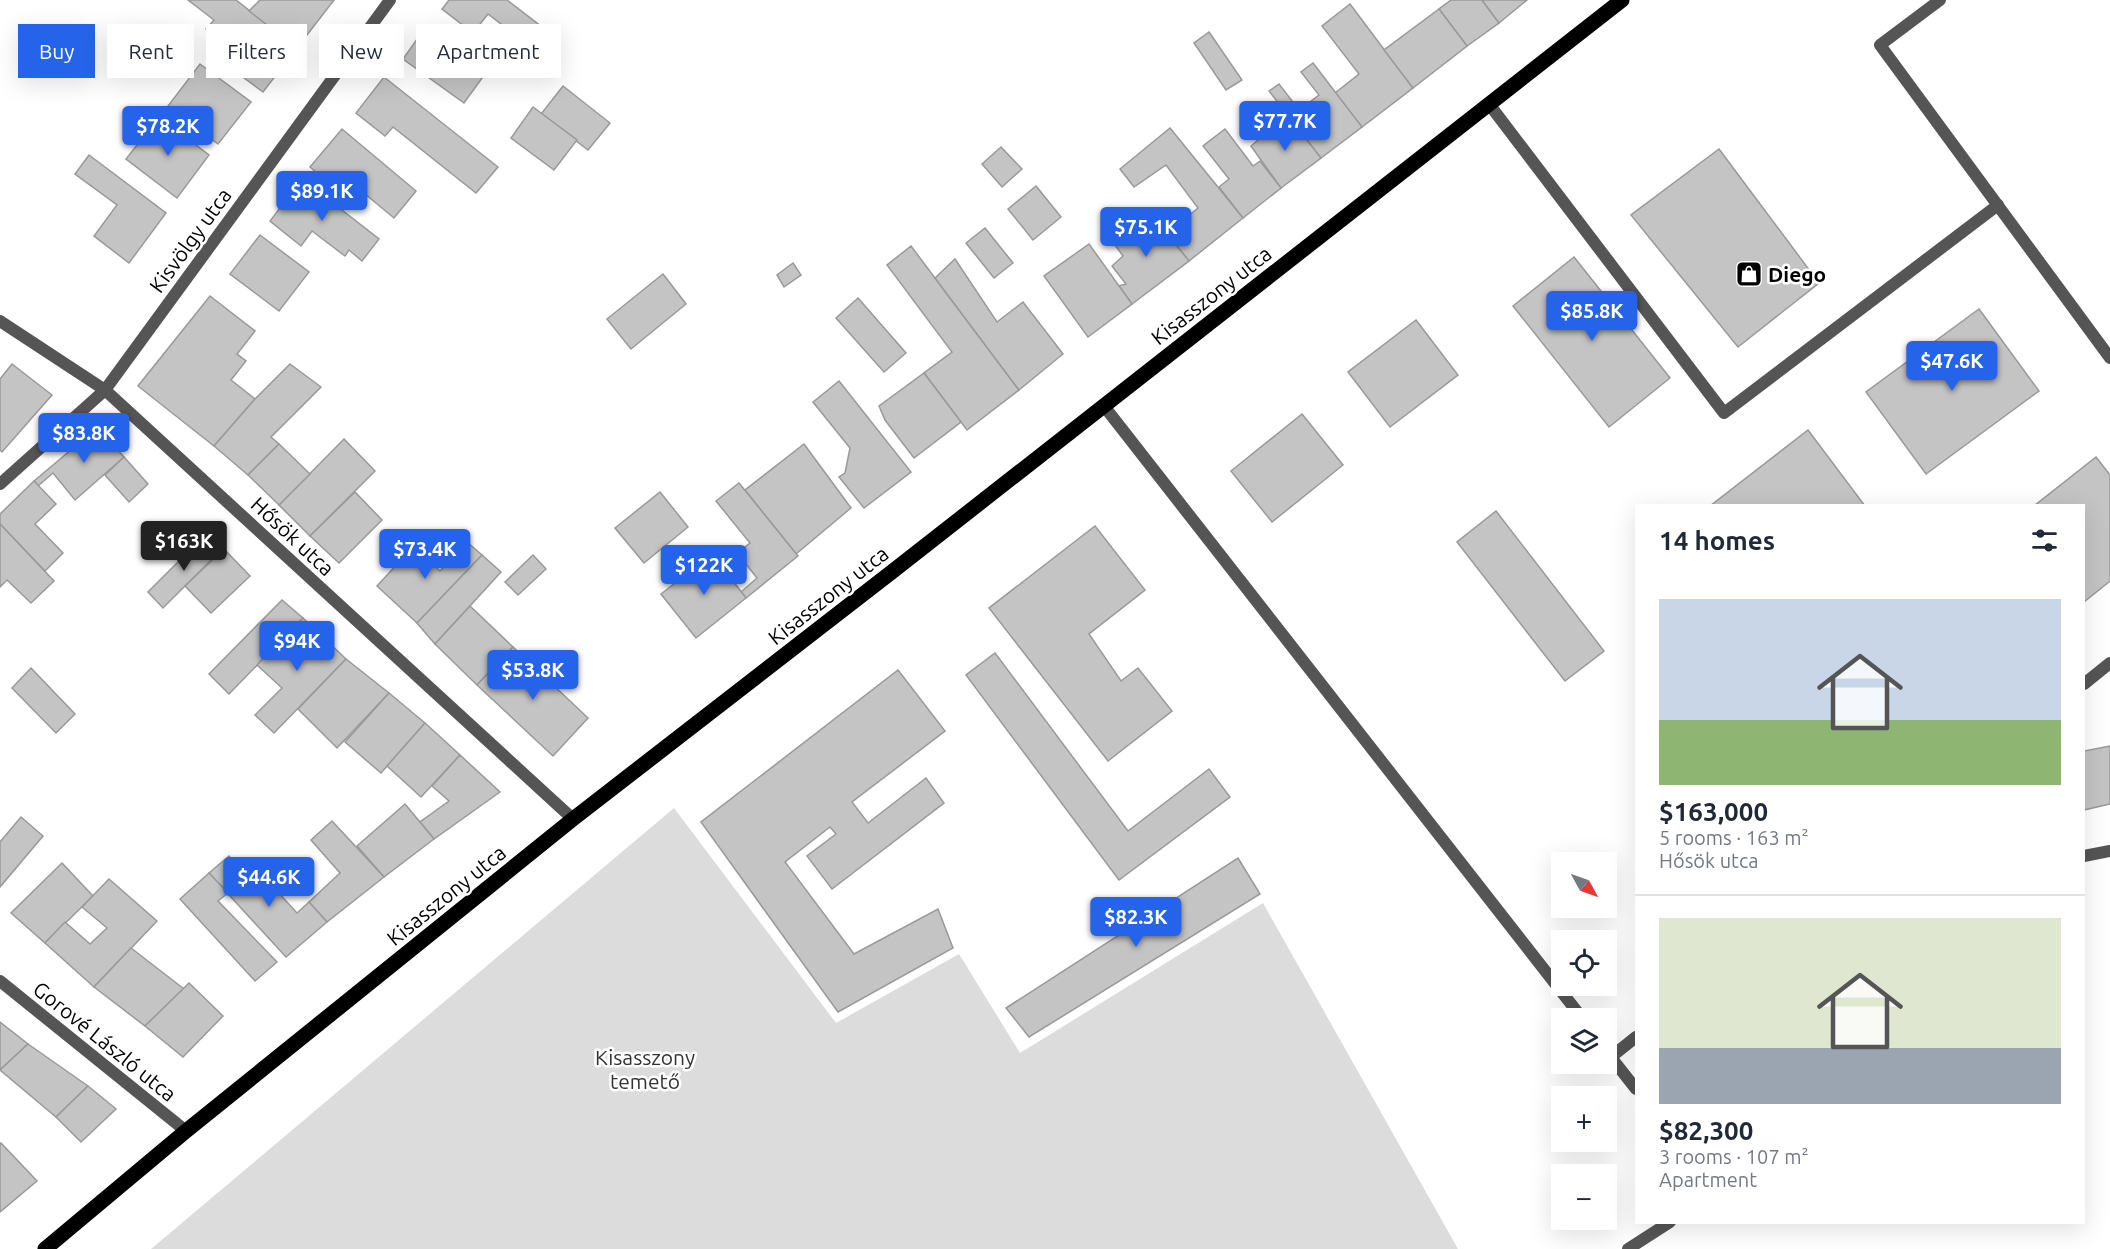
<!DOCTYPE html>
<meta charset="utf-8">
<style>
:root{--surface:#fff;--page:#f6f6f7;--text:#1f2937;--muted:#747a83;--line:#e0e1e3;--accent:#2563eb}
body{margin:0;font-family:Ubuntu,sans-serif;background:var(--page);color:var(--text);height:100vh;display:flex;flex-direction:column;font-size:22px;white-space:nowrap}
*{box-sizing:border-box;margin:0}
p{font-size:20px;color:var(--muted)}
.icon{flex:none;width:33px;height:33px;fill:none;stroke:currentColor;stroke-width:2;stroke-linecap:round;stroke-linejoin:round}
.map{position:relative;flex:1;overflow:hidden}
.details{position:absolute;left:1635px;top:504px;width:450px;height:720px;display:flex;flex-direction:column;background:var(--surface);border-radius:0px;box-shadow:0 6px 24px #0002}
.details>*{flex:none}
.top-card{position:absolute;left:18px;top:24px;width:570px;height:54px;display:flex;gap:12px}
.needle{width:39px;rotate:130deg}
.controls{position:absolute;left:1551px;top:852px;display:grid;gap:12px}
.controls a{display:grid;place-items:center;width:66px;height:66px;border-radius:0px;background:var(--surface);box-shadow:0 6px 24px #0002;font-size:30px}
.price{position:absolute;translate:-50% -51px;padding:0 14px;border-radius:6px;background:var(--accent);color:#fff;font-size:20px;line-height:39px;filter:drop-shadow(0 2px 3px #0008)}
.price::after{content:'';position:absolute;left:50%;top:36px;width:18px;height:14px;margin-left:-9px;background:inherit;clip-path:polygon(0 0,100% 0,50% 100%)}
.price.selected{background:#222;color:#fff}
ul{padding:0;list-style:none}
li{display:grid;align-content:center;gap:12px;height:318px;padding:0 24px}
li+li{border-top:2px solid var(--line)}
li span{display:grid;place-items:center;height:186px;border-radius:0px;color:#555}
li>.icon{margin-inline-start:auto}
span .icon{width:108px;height:108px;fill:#fffc;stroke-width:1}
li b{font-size:26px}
h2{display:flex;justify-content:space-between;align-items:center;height:72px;padding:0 24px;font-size:26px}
.tag{padding:0 21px;border-radius:0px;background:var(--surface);box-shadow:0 6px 24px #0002;font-size:21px;line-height:54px}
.tag.selected{background:var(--accent);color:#fff}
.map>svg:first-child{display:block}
.green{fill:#dcdcdc}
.building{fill:#c4c4c4;stroke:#999;stroke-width:1.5}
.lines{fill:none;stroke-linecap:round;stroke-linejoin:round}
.lane{stroke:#555;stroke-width:12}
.street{stroke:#555;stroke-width:12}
.primary{stroke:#000;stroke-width:15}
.labels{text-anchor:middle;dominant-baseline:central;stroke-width:5;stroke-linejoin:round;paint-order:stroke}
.street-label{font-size:21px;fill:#000;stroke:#fff}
.poi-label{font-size:21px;font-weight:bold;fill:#000;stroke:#fff;text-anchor:start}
.park-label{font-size:21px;fill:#333;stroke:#fff}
</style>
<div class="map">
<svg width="2110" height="1249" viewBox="0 0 2110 1249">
<rect width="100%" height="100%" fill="#fff"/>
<polygon class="green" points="674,808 836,1023 959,954 1020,1053 1263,903 1458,1249 151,1249"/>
<g class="building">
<polygon points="188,0 236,0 297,48 263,92 228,66 238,54 206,29 214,20"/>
<polygon points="260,0 334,0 297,48 249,11"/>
<polygon points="449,0 507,0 542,27 528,45 488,14 473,33 442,9"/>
<polygon points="1451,0 1482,0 1499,23 1467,46 1439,9"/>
<polygon points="1482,0 1527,0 1499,23"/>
<polygon points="1350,4 1413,88 1362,127 1335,93 1359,74 1322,26"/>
<polygon points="1439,9 1467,46 1413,88 1384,50"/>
<polygon points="427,25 488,70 464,103 403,59"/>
<polygon points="1209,32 1242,80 1226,90 1194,43"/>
<polygon points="1313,63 1362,127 1321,158 1269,91 1279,84 1299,110 1319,95 1301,72"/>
<polygon points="200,64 251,102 218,144 168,106"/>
<polygon points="384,77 498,167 476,193 393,127 385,136 356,113"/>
<polygon points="563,86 610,123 588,150 541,114"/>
<polygon points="533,107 577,140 554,170 511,138"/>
<polygon points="1287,115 1321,158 1281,188 1251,146"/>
<polygon points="159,117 209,155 177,198 126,159"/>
<polygon points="1170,128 1243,218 1189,261 1167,233 1198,208 1166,165 1134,187 1120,169"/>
<polygon points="342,129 416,191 394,218 353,184 343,195 310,167"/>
<polygon points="1225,129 1253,166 1260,161 1281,188 1243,218 1219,187 1229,179 1203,146"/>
<polygon points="1001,147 1022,169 1002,187 982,164"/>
<polygon points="1719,149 1819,283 1738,347 1631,215"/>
<polygon points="89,155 166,213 129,263 94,236 117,205 75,174"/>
<polygon points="302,179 379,239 362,261 349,250 345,256 312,231 301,246 270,221"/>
<polygon points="1036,186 1061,217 1033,240 1008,209"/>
<polygon points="1150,213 1189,261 1132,304 1119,286 1126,284 1112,266 1123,256 1112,241"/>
<polygon points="985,228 1013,263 994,278 966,243"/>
<polygon points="260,235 309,272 279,311 230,274"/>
<polygon points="1089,244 1132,304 1088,337 1044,276"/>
<polygon points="911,246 1019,390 967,430 924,373 952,352 887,265"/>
<polygon points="1574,257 1670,378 1609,427 1513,306"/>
<polygon points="955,259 997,322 1023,302 1063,354 1019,390 935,278"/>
<polygon points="793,263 801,275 784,287 777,275"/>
<polygon points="663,274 686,304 631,349 607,319"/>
<polygon points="210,296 255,331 237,354 246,361 231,380 255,399 214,446 138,386"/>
<polygon points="858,298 906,353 884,372 836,318"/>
<polygon points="1979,309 2039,391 1926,474 1866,392"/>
<polygon points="1416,320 1458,375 1390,427 1348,372"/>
<polygon points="12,364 52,395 2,452 0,450 0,379"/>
<polygon points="290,364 321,387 271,437 279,444 248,475 214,446 255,399"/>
<polygon points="924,373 961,422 914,458 885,420 879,406"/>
<polygon points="839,381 911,472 864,508 839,477 845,473 850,448 813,402"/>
<polygon points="1302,414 1343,465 1272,522 1231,471"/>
<polygon points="97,428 124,457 75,500 53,473 38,486 34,481"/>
<polygon points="1808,430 1865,506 1710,506"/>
<polygon points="344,439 375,471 310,536 279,505"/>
<polygon points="279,444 310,474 279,505 248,475"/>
<polygon points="804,444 851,508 796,554 745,490"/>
<polygon points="124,457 148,484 129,502 105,475"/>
<polygon points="2096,457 2110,475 2110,581 2084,602 2084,506 2034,506"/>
<polygon points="34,481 56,504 35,524 63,553 45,571 0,524 0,514"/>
<polygon points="739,483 798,556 746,598 741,592 757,578 737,553 750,543 716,501"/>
<polygon points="355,492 382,520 339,563 310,536"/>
<polygon points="660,492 688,527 644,563 615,528"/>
<polygon points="1496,511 1604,651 1565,681 1457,542"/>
<polygon points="0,524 54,581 31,603 7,580 0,587"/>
<polygon points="1095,526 1145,590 1089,634 1121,681 1138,668 1172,711 1108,761 989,608"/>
<polygon points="204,536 220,551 163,608 148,592"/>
<polygon points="467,542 482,555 417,623 377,586 414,546 440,571"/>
<polygon points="224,549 250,576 211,613 185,586"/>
<polygon points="712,554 746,598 696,638 661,594"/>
<polygon points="482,555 501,572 435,644 417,623"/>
<polygon points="533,555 546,569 518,595 505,582"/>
<polygon points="282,600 303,618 229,694 209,674"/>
<polygon points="470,606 513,647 477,685 435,644"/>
<polygon points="303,618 346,659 274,733 255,715 282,688 257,665"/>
<polygon points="513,647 588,718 553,756 477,685"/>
<polygon points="995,653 1128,831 1209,769 1230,797 1119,880 966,675"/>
<polygon points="346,659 389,693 337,748 298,709"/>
<polygon points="31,668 75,714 56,733 12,688"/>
<polygon points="898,670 945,731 852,802 868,823 926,778 944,803 832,889 807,856 836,834 830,827 785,862 854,954 938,909 953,948 838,1012 701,822"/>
<polygon points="389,693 425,723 381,773 345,742"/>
<polygon points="425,723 460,755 421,797 387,766"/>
<polygon points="2110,746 2110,804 2084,810 2084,751"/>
<polygon points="460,755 500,792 434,839 420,822 449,801 432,786"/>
<polygon points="405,804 434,839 384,877 357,846"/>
<polygon points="21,817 43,836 0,887 0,842"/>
<polygon points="332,821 384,877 327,922 309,902 340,873 311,840"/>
<polygon points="229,856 257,887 266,879 297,913 309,902 327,922 286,957 209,873"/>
<polygon points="1238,858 1260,894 1029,1037 1006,1008"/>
<polygon points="62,863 93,896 45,943 11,913"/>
<polygon points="209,873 228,893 218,901 277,962 255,981 180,899"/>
<polygon points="109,879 157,921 94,987 45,943 65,922 90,944 107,928 82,907"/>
<polygon points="131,948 184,989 145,1026 94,987"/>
<polygon points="189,983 223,1016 183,1057 145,1026"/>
<polygon points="0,1022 28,1044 0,1070"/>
<polygon points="28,1044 88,1086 56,1117 0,1070"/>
<polygon points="88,1086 116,1109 81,1142 56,1117"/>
<polygon points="1,1143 37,1181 0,1212 0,1145"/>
</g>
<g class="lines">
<g class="lane">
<polyline points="1940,0 1880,45 2110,358"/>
<polyline points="1489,104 1724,413 1998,205"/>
<polyline points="1104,406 1582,1018"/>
<polyline points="2084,684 2110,663"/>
<polyline points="2084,856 2110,851"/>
<polyline points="1606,1051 1636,1089"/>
<polyline points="1611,1057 1636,1037"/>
<polyline points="1628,1249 1670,1222"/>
</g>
<g class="street">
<polyline points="0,321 105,390 573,819"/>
<polyline points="0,484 105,390 390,0"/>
<polyline points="0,981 186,1131"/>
</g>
<polyline class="primary" points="45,1249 186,1131 573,819 893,571 1622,0"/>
</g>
<defs>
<symbol id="shop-square" viewBox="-11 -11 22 22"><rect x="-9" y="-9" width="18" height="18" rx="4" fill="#000" stroke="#fff"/><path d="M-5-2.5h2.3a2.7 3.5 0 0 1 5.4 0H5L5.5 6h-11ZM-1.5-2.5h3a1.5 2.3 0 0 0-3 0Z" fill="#fff"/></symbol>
</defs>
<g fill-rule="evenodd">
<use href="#shop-square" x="1734" y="259" width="30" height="30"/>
</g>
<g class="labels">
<g class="street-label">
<text transform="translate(190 240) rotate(-54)">Kisvölgy utca</text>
<text transform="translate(1211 295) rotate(-38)">Kisasszony utca</text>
<text transform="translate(293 536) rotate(43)">Hősök utca</text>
<text transform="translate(828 595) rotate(-38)">Kisasszony utca</text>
<text transform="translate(446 895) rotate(-39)">Kisasszony utca</text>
<text transform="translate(105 1041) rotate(39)">Gorové László utca</text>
</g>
<g class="poi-label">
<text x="1768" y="274">Diego</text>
</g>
<g class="park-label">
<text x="645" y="1057">Kisasszony<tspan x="645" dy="24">temető</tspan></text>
</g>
</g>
</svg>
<div class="controls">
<a><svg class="needle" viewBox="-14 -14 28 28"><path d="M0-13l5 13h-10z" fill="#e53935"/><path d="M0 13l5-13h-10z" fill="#747a83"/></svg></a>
<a><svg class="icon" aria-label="locate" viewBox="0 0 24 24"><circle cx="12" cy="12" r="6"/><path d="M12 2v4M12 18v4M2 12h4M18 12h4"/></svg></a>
<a><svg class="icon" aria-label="layers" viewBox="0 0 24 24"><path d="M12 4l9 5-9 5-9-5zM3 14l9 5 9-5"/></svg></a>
<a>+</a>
<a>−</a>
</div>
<b class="price" style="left:1285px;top:152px">$77.7K</b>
<b class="price" style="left:168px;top:157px">$78.2K</b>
<b class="price" style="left:322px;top:222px">$89.1K</b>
<b class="price" style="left:1146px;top:258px">$75.1K</b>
<b class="price" style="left:1592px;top:342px">$85.8K</b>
<b class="price" style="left:1952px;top:392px">$47.6K</b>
<b class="price" style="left:84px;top:464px">$83.8K</b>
<b class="price selected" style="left:184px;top:572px">$163K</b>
<b class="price" style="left:425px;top:580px">$73.4K</b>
<b class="price" style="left:704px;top:596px">$122K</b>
<b class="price" style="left:297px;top:672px">$94K</b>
<b class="price" style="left:533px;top:701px">$53.8K</b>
<b class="price" style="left:269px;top:908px">$44.6K</b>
<b class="price" style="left:1136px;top:948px">$82.3K</b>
<div class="top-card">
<a class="tag selected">Buy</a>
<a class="tag">Rent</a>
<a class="tag">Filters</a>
<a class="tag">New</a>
<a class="tag">Apartment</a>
</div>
<section class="details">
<h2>14 homes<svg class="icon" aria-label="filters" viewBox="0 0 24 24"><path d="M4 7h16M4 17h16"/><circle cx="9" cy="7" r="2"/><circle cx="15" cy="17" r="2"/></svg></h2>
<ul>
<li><span style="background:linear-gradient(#c9d6e8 65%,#8fb573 0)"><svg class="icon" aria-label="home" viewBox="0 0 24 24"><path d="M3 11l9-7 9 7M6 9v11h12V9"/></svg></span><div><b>$163,000</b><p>5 rooms · 163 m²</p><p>Hősök utca</p></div></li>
<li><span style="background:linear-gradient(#dfe7d0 70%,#9aa5b1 0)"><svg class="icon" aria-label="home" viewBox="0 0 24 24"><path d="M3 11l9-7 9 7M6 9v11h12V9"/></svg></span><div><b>$82,300</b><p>3 rooms · 107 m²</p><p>Apartment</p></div></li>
</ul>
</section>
</div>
